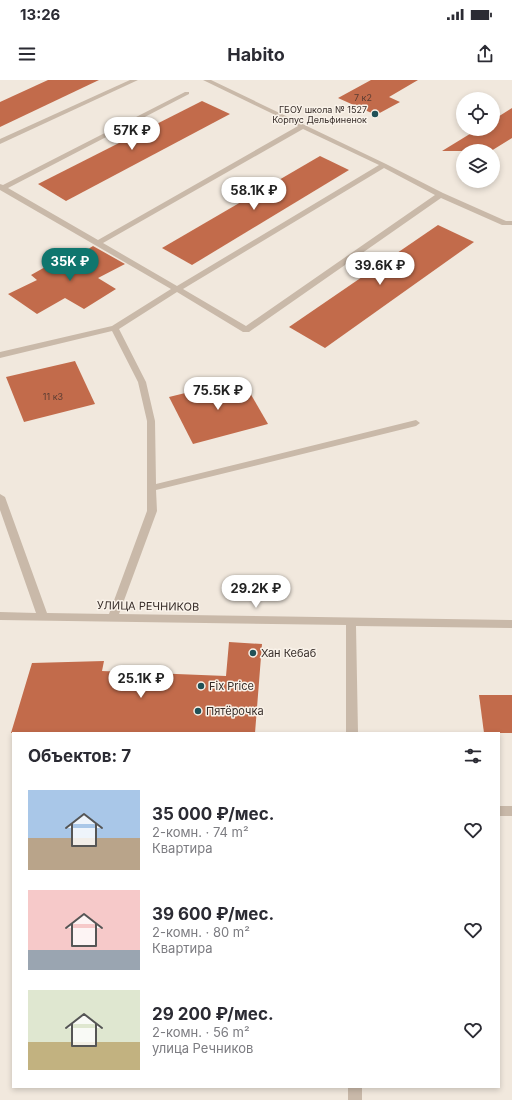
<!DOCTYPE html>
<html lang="ru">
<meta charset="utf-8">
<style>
:root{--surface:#fff;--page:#f2f2f3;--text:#2b2b33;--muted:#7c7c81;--accent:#0f766e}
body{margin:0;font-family:Inter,sans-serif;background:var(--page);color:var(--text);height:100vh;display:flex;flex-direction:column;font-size:15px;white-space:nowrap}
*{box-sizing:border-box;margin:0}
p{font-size:13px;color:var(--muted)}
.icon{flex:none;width:22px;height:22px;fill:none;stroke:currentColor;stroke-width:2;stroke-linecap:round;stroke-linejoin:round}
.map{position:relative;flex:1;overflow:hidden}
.sheet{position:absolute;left:12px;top:652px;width:488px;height:356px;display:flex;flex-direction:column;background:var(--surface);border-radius:0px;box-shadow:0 2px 6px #0003}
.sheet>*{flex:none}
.tools{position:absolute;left:456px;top:12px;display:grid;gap:8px}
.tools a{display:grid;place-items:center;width:44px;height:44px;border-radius:50%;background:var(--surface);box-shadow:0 2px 6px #0003;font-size:20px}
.price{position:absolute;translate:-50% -34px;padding:0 9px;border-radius:14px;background:#fff;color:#222;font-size:13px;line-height:26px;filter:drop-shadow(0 1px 2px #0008)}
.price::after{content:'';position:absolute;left:50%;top:24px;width:12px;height:9px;margin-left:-6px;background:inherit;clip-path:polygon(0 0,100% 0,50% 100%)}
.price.selected{background:var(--accent);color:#fff}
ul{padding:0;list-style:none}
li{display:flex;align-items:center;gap:12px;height:100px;padding:0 16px}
li span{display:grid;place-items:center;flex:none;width:112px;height:80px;border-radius:0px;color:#555}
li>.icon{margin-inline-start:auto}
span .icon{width:48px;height:48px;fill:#fffc;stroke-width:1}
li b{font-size:17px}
h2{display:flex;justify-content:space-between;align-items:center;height:48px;padding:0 16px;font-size:17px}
.status{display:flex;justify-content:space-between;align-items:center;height:28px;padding:0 20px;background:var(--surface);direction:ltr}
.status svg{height:11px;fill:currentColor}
header{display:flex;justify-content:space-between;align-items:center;height:52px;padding:0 16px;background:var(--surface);font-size:18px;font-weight:700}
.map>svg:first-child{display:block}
.building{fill:#c26b4b}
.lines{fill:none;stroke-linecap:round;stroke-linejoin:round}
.minor{fill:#c9b9a9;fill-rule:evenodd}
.poi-dot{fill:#205157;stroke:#f9f2e9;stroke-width:1.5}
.labels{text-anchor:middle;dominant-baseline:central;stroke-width:3;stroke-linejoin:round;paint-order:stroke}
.number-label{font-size:9px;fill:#5a3c32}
.far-poi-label{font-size:9px;fill:#372d29;stroke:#f9f2e9;text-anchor:end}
.street-label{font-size:11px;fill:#372d29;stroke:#f9f2e9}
.poi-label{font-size:11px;fill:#372d29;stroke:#f9f2e9;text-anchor:start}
</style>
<div class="status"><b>13:26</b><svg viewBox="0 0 49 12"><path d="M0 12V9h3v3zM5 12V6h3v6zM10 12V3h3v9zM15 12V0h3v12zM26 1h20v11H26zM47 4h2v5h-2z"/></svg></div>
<header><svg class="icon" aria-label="menu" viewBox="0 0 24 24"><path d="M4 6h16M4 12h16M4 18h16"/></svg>Habito<svg class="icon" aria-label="share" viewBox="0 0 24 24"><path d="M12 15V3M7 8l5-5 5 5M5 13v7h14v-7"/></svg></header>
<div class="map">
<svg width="512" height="1020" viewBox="0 0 512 1020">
<rect width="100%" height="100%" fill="#f1e8dd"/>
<g class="building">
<polygon points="48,0 99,0 0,47 0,22"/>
<polygon points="371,0 418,0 389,17 400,22 376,35 338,18"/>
<polygon points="202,21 230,34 66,121 38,104"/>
<polygon points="512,28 512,58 491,71 442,71 478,49 493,49 493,40"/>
<polygon points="320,76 349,90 192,185 162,168"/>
<polygon points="438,145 474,162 325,268 289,247"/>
<polygon points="93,166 125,184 98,198 116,209 84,229 65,218 37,234 8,214 37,200 31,195 63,177 69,181"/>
<polygon points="75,281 95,324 24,342 6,297"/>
<polygon points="242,299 268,344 193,364 169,317"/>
<polygon points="229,562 262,564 255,653 11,653 32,583 104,581 102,591 226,596"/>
<polygon points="479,615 512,615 512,653 484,653"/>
</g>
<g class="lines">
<g class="minor">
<polygon points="130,0 138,0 0,64 0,59"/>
<path d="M203,0H211L386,84L443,113L506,141H512V145H502L441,118L249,252H243L177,212L119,249L146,302L155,341L156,404L416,340L420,343L416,346L156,410L157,431L119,534L512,540V548L356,546L358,653H346V545L0,540V532L36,533L0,430V414L5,417L47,533L109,534L147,431V341L138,302L112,251L0,278V272L112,246L171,209L0,110V104L3,105L185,12H189V14L8,108L98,160L298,46ZM303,49L379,85L177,206L103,163ZM384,88L435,115L246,246L183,209Z"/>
<rect x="499" y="726" width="13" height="10"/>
<rect x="348" y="1007" width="14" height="13"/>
</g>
</g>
<g class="poi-dot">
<circle cx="375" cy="34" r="4"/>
<circle cx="253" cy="573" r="4"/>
<circle cx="201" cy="606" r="4"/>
<circle cx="198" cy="631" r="4"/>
</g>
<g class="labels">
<g class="number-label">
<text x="363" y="17">7 к2</text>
<text x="53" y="316">11 к3</text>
</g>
<g class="far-poi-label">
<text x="367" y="29">ГБОУ школа № 1527<tspan x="367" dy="10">Корпус Дельфиненок</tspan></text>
</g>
<g class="street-label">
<text transform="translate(148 526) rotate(1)">УЛИЦА РЕЧНИКОВ</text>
</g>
<g class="poi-label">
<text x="261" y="573">Хан Кебаб</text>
<text x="209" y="606">Fix Price</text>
<text x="206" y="631">Пятёрочка</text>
</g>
</g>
</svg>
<div class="tools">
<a><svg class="icon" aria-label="locate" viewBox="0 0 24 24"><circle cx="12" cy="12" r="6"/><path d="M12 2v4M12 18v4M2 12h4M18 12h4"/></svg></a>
<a><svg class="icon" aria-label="layers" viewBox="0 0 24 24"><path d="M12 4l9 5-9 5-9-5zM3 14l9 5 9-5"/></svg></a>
</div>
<b class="price" style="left:132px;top:71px">57K ₽</b>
<b class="price" style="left:254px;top:131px">58.1K ₽</b>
<b class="price selected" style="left:70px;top:202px">35K ₽</b>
<b class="price" style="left:380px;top:206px">39.6K ₽</b>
<b class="price" style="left:218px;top:331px">75.5K ₽</b>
<b class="price" style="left:256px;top:529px">29.2K ₽</b>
<b class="price" style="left:141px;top:619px">25.1K ₽</b>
<section class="sheet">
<h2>Объектов: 7<svg class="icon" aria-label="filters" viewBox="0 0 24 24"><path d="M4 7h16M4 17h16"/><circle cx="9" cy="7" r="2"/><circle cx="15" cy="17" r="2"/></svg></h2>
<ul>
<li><span style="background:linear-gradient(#a9c7e8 60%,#b9a48a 0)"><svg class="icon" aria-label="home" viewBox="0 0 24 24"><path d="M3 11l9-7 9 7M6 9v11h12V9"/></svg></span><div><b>35 000 ₽/мес.</b><p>2-комн. · 74 m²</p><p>Квартира</p></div><svg class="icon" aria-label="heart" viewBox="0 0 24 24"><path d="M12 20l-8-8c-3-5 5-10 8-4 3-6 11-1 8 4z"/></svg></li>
<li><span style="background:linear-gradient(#f6c9c9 75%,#9aa5b1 0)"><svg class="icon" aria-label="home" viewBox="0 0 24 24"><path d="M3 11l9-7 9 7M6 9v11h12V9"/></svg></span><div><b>39 600 ₽/мес.</b><p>2-комн. · 80 m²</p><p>Квартира</p></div><svg class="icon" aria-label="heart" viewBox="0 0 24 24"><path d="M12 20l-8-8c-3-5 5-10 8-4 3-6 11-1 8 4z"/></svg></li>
<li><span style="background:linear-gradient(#dfe7d0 65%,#c2b280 0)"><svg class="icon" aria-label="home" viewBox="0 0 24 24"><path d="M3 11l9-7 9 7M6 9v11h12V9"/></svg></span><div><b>29 200 ₽/мес.</b><p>2-комн. · 56 m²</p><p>улица Речников</p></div><svg class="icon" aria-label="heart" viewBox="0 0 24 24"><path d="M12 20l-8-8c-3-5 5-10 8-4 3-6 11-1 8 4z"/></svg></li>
</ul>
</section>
</div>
